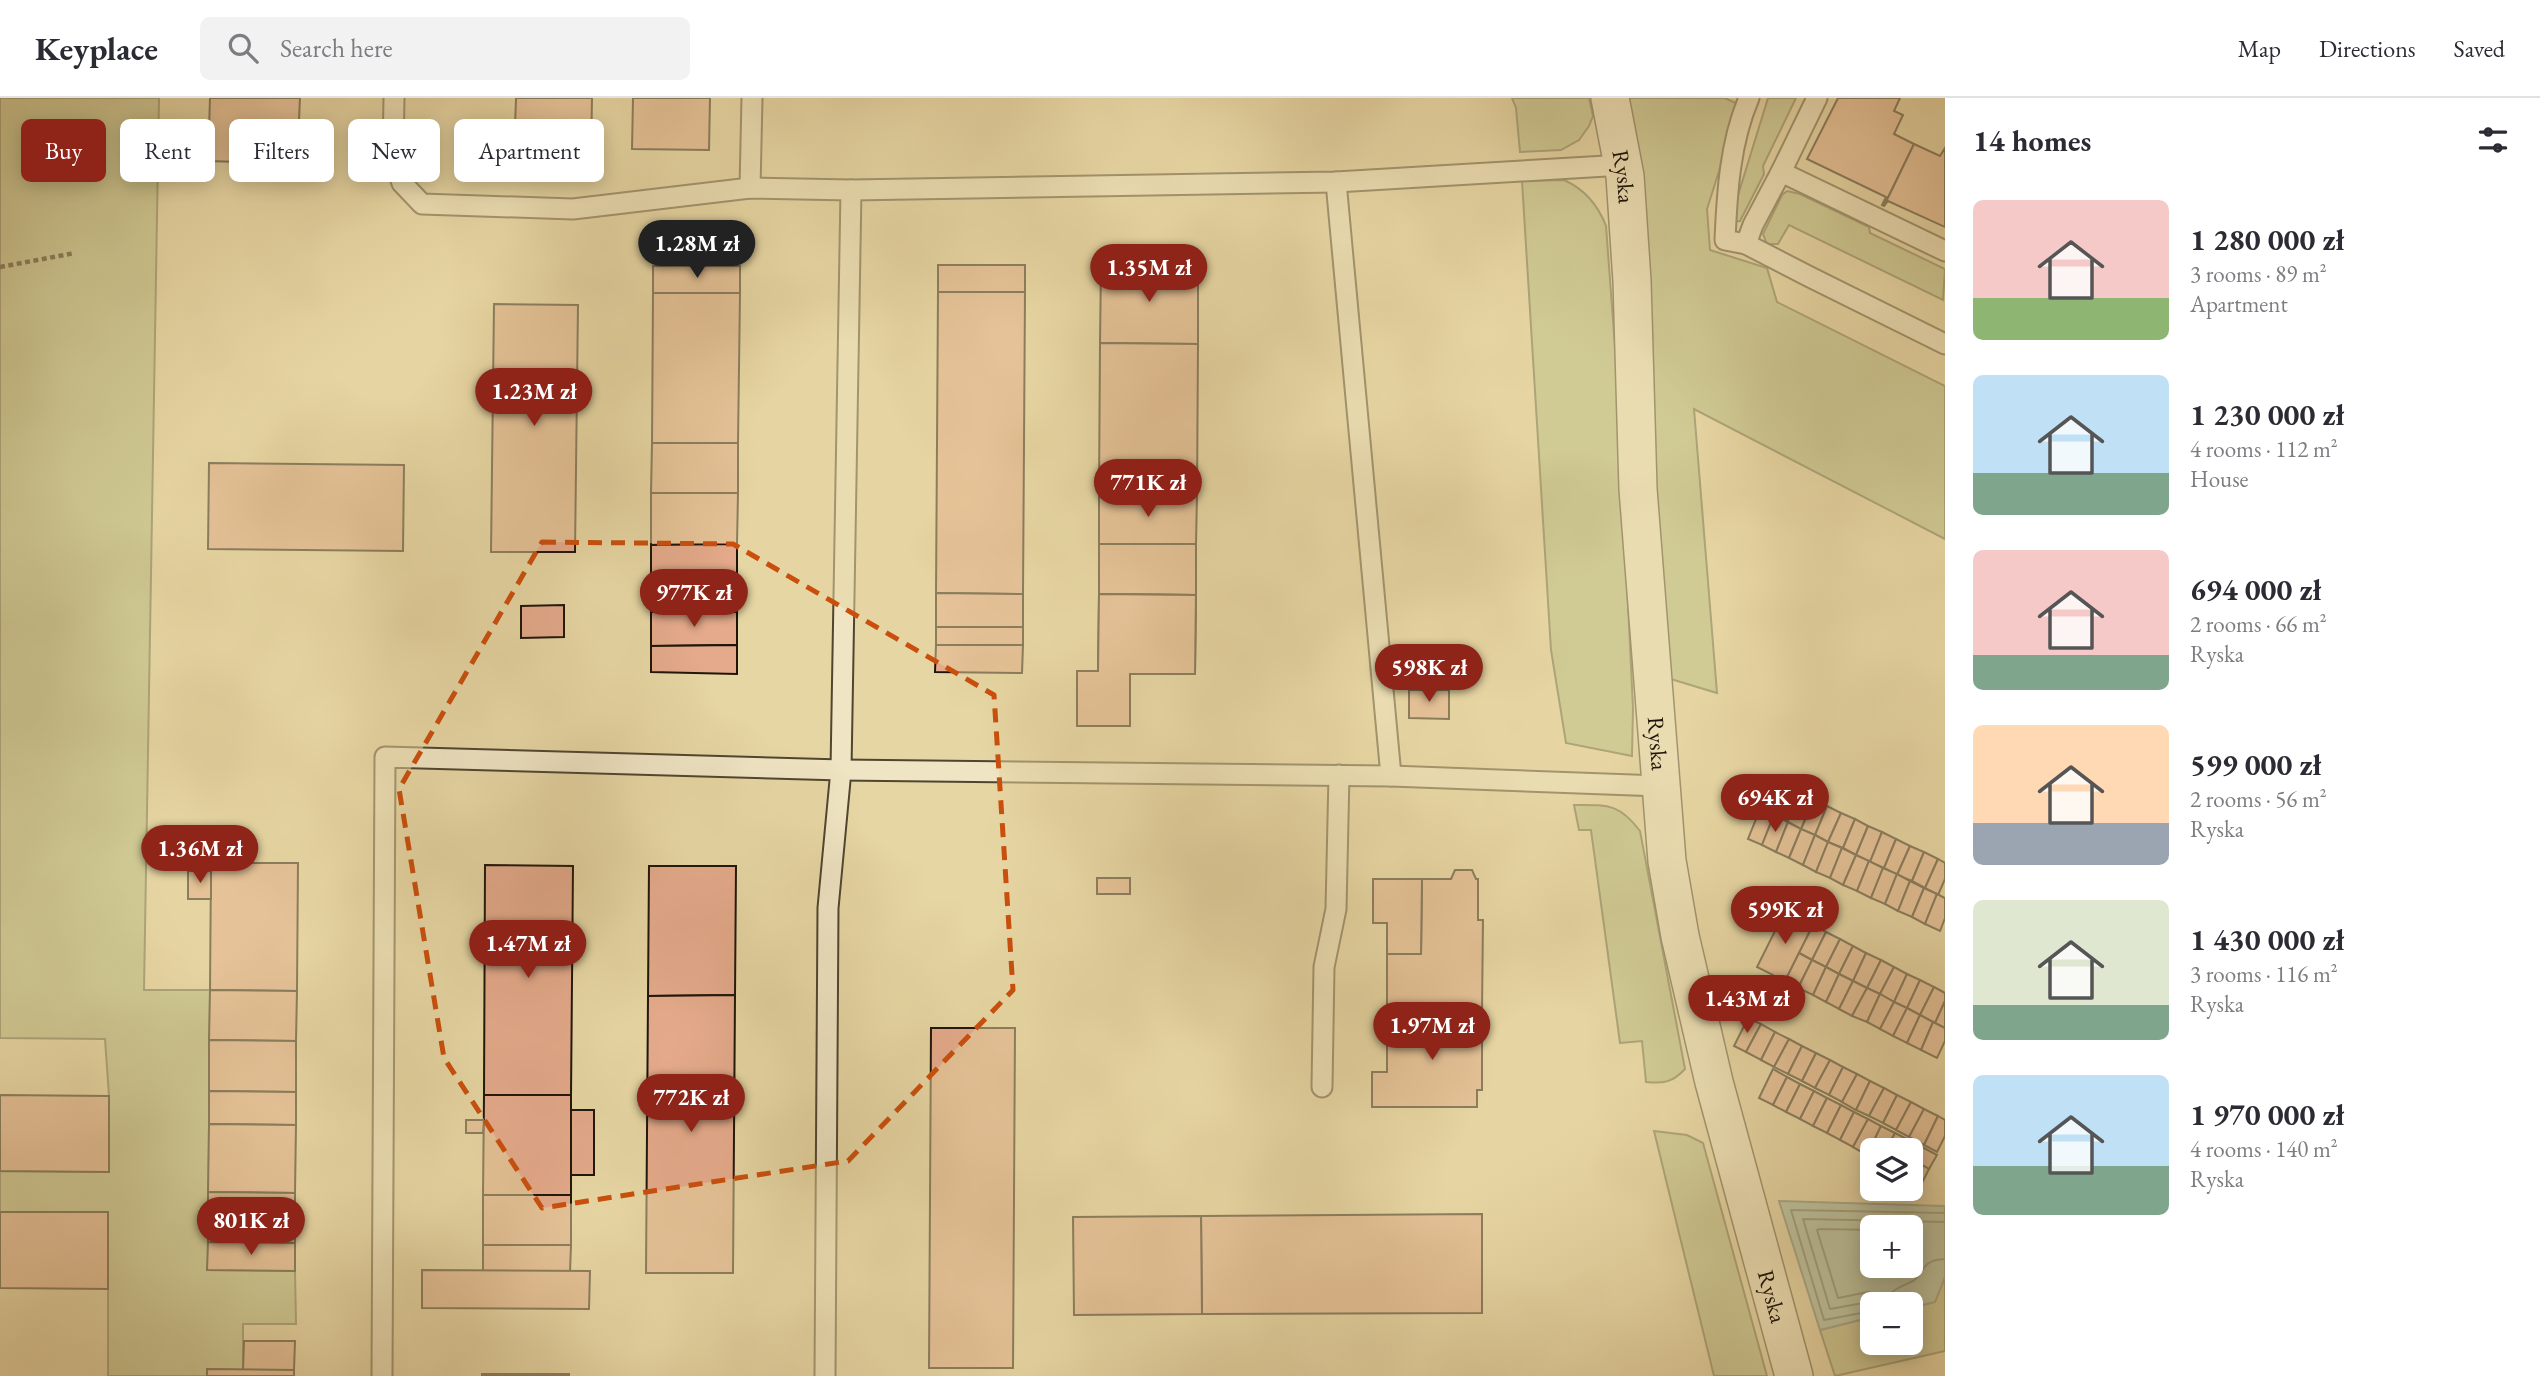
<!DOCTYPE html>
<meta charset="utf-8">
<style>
:root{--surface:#fff;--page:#f2f2f3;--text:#2b2b33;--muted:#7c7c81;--line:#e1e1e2;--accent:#8f2418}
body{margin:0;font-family:"EB Garamond",serif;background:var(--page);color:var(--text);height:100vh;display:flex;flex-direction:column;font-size:26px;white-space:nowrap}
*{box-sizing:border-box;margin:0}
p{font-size:23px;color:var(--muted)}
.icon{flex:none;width:38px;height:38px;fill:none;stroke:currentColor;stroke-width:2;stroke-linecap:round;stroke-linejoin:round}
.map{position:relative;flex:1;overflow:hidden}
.side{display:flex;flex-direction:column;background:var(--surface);width:595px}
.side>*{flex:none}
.hud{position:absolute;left:21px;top:21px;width:665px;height:63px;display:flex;gap:14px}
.controls{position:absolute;left:1860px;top:1040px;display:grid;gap:14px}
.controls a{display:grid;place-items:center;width:63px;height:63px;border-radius:10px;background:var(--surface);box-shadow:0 4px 18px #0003;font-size:35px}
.price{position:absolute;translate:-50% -60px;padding:0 16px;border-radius:24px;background:var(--accent);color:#fff;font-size:23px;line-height:46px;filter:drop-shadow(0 2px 4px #0008)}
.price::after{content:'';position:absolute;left:50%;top:42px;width:21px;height:16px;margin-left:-10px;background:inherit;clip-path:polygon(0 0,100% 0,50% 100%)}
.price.active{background:#222;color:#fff}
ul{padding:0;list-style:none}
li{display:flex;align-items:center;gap:21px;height:175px;padding:0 28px}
li span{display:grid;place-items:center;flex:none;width:196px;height:140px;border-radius:10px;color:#555}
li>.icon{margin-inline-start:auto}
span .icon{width:84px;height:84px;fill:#fffc;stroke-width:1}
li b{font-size:30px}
h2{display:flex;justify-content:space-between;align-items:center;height:84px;padding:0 28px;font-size:30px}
.chip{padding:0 24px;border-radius:10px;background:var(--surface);box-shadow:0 4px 18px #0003;font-size:24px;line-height:63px}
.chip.active{background:var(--accent);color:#fff}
header{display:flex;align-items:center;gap:42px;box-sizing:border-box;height:98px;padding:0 35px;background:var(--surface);border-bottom:2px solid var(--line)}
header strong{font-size:33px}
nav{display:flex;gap:38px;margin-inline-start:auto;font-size:24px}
.search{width:490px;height:63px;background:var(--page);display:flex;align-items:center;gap:18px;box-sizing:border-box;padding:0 24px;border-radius:10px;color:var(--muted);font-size:26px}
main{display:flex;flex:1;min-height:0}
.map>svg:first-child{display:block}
.green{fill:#b7bd84;stroke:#6a6947;stroke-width:2}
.water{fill:#96b9a6;stroke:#667768;stroke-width:2;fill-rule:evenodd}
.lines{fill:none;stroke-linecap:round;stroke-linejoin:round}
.shore{stroke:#5a6758;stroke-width:2}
.building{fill:#e4aa8b;stroke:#1e150a;stroke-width:2}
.service-casing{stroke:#504530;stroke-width:23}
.minor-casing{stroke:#504530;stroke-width:40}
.path{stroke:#1e150a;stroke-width:4.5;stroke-dasharray:5 3.5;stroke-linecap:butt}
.service{stroke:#efe4c3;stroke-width:19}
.minor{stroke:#efe4c3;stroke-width:37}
.marked{fill:none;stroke:#ca4f0c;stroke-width:5;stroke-dasharray:14 9;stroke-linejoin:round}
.labels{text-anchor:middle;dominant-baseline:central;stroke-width:5;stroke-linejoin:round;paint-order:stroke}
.street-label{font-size:23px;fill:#1e150a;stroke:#efe4c3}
</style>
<header>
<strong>Keyplace</strong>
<div class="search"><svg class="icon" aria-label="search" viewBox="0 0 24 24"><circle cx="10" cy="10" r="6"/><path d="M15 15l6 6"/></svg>Search here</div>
<nav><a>Map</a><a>Directions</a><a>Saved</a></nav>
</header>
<main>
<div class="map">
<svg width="1945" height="1278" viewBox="0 0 1945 1278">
<rect width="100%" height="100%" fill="#e6d6a3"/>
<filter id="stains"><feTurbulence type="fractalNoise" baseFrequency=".00286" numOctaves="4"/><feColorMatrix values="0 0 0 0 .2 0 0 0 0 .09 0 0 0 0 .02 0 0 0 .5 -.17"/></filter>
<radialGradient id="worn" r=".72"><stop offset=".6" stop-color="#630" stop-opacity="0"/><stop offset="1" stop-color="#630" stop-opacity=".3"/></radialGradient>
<g class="green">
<polygon points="0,0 159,0 144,892 210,892 208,1172 295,1173 296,1226 243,1226 243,1272 207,1271 207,1278 108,1278 108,1115 0,1114 0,1073 108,1074 109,998 105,941 0,940"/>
<polygon points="1512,0 1589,0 1593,18 1589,28 1579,42 1561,52 1520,54 1516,10"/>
<polygon points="1627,0 1725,0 1740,7 1707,111 1710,152 1767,170 1777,204 1945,288 1945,441 1694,311 1717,595 1664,579"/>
<polygon points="1768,0 1796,0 1763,68 1764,76 1740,123 1734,124 1731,120"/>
<path d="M1564,82C1584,91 1598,107 1606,128L1617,276L1633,610L1632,658L1566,645L1551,552L1522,83Z"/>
<polygon points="1787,93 1800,96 1869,129 1870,135 1945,171 1943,202 1789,127 1778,146 1767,146 1763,136 1782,97"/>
<path d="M1574,707C1607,707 1619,705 1640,733L1685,971C1673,984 1664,986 1646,984L1642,943L1620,945L1591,732H1579Z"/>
<polygon points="1654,1033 1687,1037 1703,1045 1767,1278 1714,1278"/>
<polygon points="1945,1179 1945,1253 1835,1278 1820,1232 1872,1219 1872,1244 1911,1244 1911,1210 1935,1204"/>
</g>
<path class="water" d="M1779,1103L1945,1108V1179L1935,1204L1911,1210V1206H1872V1219L1820,1232ZM1872,1129H1911V1167H1872Z"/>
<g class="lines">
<g class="shore">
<path d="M1872,1132L1820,1131L1817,1132L1838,1200L1868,1194L1888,1198C1896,1189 1903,1188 1913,1183C1925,1176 1919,1162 1945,1161"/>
<polyline points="1878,1206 1869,1204 1830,1211 1803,1121 1945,1124"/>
<polyline points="1872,1213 1824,1222 1791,1112 1945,1115"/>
</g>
</g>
<g class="building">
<polygon points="210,0 300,0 297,66 208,63"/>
<polygon points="516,0 592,0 591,59 514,57"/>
<polygon points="633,0 710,0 709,52 632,51"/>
<polygon points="1838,0 1900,0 1894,13 1903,17 1894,36 1914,46 1884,108 1882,107 1886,99 1807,61"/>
<polygon points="1914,46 1940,58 1945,50 1945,129 1888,103 1884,108"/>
<rect x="938" y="167" width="87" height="27"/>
<polygon points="1101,167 1198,167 1198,246 1100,245"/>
<rect x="653" y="168" width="87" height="27"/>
<polygon points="938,194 1025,194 1023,496 936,495"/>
<polygon points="653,195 740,195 738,345 652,345"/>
<polygon points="494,206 578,207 575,454 491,454"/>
<polygon points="1100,245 1198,246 1197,396 1099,396"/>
<polygon points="652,345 738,345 738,395 651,395"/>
<polygon points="209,365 404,367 403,453 208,451"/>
<polygon points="651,395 738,395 737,446 651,447"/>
<polygon points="1099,396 1197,396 1196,446 1099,446"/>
<polygon points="737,446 737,514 651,514 651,447"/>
<polygon points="1099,446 1196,446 1196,497 1099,496"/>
<polygon points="936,495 1023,496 1023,529 936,529"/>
<polygon points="1099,496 1196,497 1195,576 1098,575"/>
<polygon points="1099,496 1196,497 1195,576 1130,576 1130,628 1077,628 1077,573 1098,573"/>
<polygon points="564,507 564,539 521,540 521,508"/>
<polygon points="651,514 737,514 737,547 651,548"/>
<rect x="936" y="529" width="87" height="18"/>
<polygon points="737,547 737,576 651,574 651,548"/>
<polygon points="936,547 1023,547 1022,575 935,574"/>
<polygon points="1409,592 1449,592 1449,621 1409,620"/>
<polygon points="1772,682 1786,688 1773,717 1760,711"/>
<polygon points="1786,688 1800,695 1787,724 1773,717"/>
<polygon points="1800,695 1814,702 1801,731 1787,724"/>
<polygon points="1814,702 1827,708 1815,737 1801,731"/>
<polygon points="1827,708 1841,715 1828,744 1815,737"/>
<polygon points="1760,711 1774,717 1762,747 1748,741"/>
<polygon points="1841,715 1855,721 1843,750 1828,744"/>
<polygon points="1774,717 1788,724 1776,754 1762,747"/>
<polygon points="1855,721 1868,728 1856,757 1843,750"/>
<polygon points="1788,724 1801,731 1789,760 1776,754"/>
<polygon points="1868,728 1882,734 1870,764 1856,757"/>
<polygon points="1801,731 1815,737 1803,767 1789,760"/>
<polygon points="1882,734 1896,741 1884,770 1870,764"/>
<polygon points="1815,737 1828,744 1816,774 1803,767"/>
<polygon points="1896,741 1910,748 1897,777 1884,770"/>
<polygon points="1828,744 1842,750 1830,780 1816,774"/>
<polygon points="1910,748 1924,754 1912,783 1897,777"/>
<polygon points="1842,750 1856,757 1843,787 1830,780"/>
<polygon points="1924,754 1938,761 1925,790 1912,783"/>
<polygon points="1856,757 1869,763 1857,793 1843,787"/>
<polygon points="1938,761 1945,765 1945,781 1938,797 1925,790"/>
<polygon points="1869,763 1883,770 1871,800 1857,793"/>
<polygon points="211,765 298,765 297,893 210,892"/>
<polygon points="485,767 573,768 571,997 484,997"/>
<polygon points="649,768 736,768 735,897 648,898"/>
<polygon points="1883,770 1897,776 1885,806 1871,800"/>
<polygon points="1455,772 1472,772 1476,781 1478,781 1478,822 1483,822 1482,914 1421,913 1420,924 1387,924 1387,856 1421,856 1422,781 1451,781"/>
<rect x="188" y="773" width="23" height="28"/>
<polygon points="1897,776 1910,783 1898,813 1885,806"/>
<rect x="1097" y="780" width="33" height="16"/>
<polygon points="1373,781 1422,781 1421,856 1387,856 1387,825 1373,825"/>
<polygon points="1910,783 1924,790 1912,819 1898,813"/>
<polygon points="1924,790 1937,796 1925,826 1912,819"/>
<polygon points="1937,796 1945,800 1945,820 1940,833 1925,826"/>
<polygon points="1785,813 1813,827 1785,883 1757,869"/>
<polygon points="1813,827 1826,834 1812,862 1799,855"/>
<polygon points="1826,834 1840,841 1826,869 1812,862"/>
<polygon points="1840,841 1853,848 1839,876 1826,869"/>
<polygon points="1853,848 1866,855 1853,883 1839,876"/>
<polygon points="1799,855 1812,862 1798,890 1785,883"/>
<polygon points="1866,855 1881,862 1867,890 1853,883"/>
<polygon points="1812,862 1826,869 1813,897 1798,890"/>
<polygon points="1881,862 1894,869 1880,896 1867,890"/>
<polygon points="1826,869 1839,876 1826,904 1813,897"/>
<polygon points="1894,869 1907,876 1894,904 1880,896"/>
<polygon points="1839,876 1853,883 1839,911 1826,904"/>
<polygon points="1907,876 1920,882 1907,910 1894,904"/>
<polygon points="1920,882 1934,889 1920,917 1907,910"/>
<polygon points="1853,883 1867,890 1852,918 1839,911"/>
<polygon points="1934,889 1945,895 1945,903 1935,925 1920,917"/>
<polygon points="1867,890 1880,896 1867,924 1852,918"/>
<polygon points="210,892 297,893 296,943 209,942"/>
<polygon points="1880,896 1894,904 1880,931 1867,924"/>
<polygon points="735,897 733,1175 646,1175 648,898"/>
<polygon points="1945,903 1945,930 1935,925"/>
<polygon points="1894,904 1907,910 1893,938 1880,931"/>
<polygon points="1907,910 1920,917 1907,945 1893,938"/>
<polygon points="1421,913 1482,914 1482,992 1477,992 1477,1009 1372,1009 1372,974 1387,974 1387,924 1420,924"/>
<polygon points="1920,917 1933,924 1921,952 1907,945"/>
<polygon points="1748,920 1761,926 1746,954 1734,948"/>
<polygon points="1933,924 1945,930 1945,943 1937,960 1921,952"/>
<polygon points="1761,926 1775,934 1761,962 1746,954"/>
<polygon points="931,930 1015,930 1013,1270 929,1270"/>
<polygon points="1775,934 1789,941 1774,969 1761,962"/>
<polygon points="1789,941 1802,948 1788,976 1774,969"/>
<polygon points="209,942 296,943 296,994 209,993"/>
<polygon points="1802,948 1816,955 1802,983 1788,976"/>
<polygon points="1816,955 1830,962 1815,990 1802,983"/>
<polygon points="1830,962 1843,969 1829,997 1815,990"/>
<polygon points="1843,969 1857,976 1842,1004 1829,997"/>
<polygon points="1773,971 1787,979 1773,1007 1759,1000"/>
<polygon points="1857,976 1870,983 1856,1012 1842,1004"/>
<polygon points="1787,979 1800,986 1786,1014 1773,1007"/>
<polygon points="1870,983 1884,990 1869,1018 1856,1012"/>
<polygon points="1800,986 1814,993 1800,1021 1786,1014"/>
<polygon points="1884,990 1897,997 1883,1025 1869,1018"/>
<polygon points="209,993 296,994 296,1027 209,1026"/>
<polygon points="1814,993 1827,1000 1813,1028 1800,1021"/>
<polygon points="0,997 109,998 109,1074 0,1073"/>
<polygon points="484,997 571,997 571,1097 483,1097"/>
<polygon points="1897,997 1911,1004 1896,1032 1883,1025"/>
<polygon points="1827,1000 1841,1007 1827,1035 1813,1028"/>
<polygon points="1911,1004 1924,1011 1909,1039 1896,1032"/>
<polygon points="1841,1007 1854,1014 1840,1042 1827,1035"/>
<polygon points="1924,1011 1938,1018 1924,1047 1909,1039"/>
<rect x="571" y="1012" width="23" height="65"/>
<polygon points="1854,1014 1868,1021 1853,1049 1840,1042"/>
<polygon points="1938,1018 1945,1022 1945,1038 1937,1054 1924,1047"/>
<polygon points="1868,1021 1881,1028 1867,1057 1853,1049"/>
<polygon points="466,1022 484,1022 483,1035 466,1035"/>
<polygon points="209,1026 296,1027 295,1095 208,1094"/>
<polygon points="1881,1028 1895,1035 1886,1052 1872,1052 1872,1059 1867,1057"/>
<polygon points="1895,1035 1909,1042 1905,1052 1886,1052"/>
<polygon points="1909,1042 1937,1057 1929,1071 1911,1061 1911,1052 1905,1052"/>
<polygon points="1911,1061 1929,1071 1922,1085 1911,1080"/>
<polygon points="208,1094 295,1095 295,1145 208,1144"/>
<rect x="483" y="1097" width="88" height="50"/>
<polygon points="0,1114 108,1114 108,1191 0,1190"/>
<polygon points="1482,1116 1482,1215 1202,1216 1201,1118"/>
<polygon points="1201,1118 1202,1216 1074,1217 1073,1119"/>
<polygon points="208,1144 295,1145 295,1173 207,1172"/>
<polygon points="483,1147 571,1147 570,1174 483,1174"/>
<polygon points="422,1172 590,1173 589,1211 422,1210"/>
<polygon points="244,1243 295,1243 294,1272 243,1272"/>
<polygon points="207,1271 294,1272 294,1278 207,1278"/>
<rect x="482" y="1276" width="87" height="2"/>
</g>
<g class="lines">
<defs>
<g id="service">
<polyline points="394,0 393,57 402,85 422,106 573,111 750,90 851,92 1336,84 1623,67"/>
<path d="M1749,0C1730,44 1727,95 1725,142L1746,146L1810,179L1945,246"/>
<polyline points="1817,0 1781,74 1945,153"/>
<polyline points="1336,84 1391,678"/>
<polyline points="750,90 752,0"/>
<polyline points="1746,146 1753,127 1781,74"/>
<polyline points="1322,989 1324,869 1336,811 1339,677"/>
<polyline points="382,1278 385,659 841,672 1391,678 1660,688"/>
<polyline points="825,1278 828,810 841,672 851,92"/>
</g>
<g id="minor">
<path id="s1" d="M1610,0L1625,78L1632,183L1638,391L1667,763L1680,838L1714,984L1794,1278"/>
</g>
</defs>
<use href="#service" class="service-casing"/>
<use href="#minor" class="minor-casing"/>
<polyline class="path" points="0,169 75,155"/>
<use href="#service" class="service"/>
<use href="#minor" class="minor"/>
</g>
<path d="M0 0H1945V1278H0ZM542,444L733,446L994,597L1013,892L848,1063L542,1110L444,960L399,691Z" fill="#e6d6a3" fill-opacity=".55" fill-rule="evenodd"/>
<path class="marked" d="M542,444L733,446L994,597L1013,892L848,1063L542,1110L444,960L399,691Z"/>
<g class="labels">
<g class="street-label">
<text stroke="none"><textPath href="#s1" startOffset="80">Ryska</textPath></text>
<text stroke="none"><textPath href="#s1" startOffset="648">Ryska</textPath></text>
<text stroke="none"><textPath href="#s1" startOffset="1214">Ryska</textPath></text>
</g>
</g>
<rect width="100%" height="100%" filter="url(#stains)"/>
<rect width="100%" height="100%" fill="url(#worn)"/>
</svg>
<div class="controls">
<a><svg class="icon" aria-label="layers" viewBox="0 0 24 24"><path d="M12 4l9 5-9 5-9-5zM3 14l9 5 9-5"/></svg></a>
<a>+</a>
<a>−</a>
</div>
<b class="price active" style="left:697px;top:182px">1.28M zł</b>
<b class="price" style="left:1149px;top:206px">1.35M zł</b>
<b class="price" style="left:534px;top:330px">1.23M zł</b>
<b class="price" style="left:1148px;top:421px">771K zł</b>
<b class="price" style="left:694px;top:531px">977K zł</b>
<b class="price" style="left:1429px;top:606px">598K zł</b>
<b class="price" style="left:1775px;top:736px">694K zł</b>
<b class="price" style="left:200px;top:787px">1.36M zł</b>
<b class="price" style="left:1785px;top:848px">599K zł</b>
<b class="price" style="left:528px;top:882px">1.47M zł</b>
<b class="price" style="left:1747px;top:937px">1.43M zł</b>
<b class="price" style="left:1432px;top:964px">1.97M zł</b>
<b class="price" style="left:691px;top:1036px">772K zł</b>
<b class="price" style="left:251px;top:1159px">801K zł</b>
<div class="hud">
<a class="chip active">Buy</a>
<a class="chip">Rent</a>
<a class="chip">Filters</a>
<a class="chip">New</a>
<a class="chip">Apartment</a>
</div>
</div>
<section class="side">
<h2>14 homes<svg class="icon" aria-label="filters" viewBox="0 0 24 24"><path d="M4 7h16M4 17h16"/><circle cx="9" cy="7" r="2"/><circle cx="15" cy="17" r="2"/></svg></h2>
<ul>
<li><span style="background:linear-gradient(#f6c9c9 70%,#8fb573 0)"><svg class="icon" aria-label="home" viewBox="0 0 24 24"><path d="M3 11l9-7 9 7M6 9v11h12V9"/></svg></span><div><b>1 280 000 zł</b><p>3 rooms · 89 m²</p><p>Apartment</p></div></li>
<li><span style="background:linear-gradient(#bfe0f5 70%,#7fa58c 0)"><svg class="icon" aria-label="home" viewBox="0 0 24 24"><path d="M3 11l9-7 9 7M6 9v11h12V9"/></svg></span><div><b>1 230 000 zł</b><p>4 rooms · 112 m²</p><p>House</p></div></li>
<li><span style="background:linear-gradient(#f6c9c9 75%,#7fa58c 0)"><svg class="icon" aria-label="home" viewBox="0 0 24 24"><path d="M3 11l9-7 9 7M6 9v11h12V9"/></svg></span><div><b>694 000 zł</b><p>2 rooms · 66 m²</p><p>Ryska</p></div></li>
<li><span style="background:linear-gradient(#ffd9b3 70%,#9aa5b1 0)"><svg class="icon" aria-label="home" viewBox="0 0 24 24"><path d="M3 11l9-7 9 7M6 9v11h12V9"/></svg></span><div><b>599 000 zł</b><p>2 rooms · 56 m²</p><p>Ryska</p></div></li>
<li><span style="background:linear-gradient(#dfe7d0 75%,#7fa58c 0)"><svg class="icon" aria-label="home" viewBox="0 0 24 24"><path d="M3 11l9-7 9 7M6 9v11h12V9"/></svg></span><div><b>1 430 000 zł</b><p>3 rooms · 116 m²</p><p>Ryska</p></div></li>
<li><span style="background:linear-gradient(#bfe0f5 65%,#7fa58c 0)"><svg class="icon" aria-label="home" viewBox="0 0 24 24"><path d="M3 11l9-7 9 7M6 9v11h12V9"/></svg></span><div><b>1 970 000 zł</b><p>4 rooms · 140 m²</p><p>Ryska</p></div></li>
</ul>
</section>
</main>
